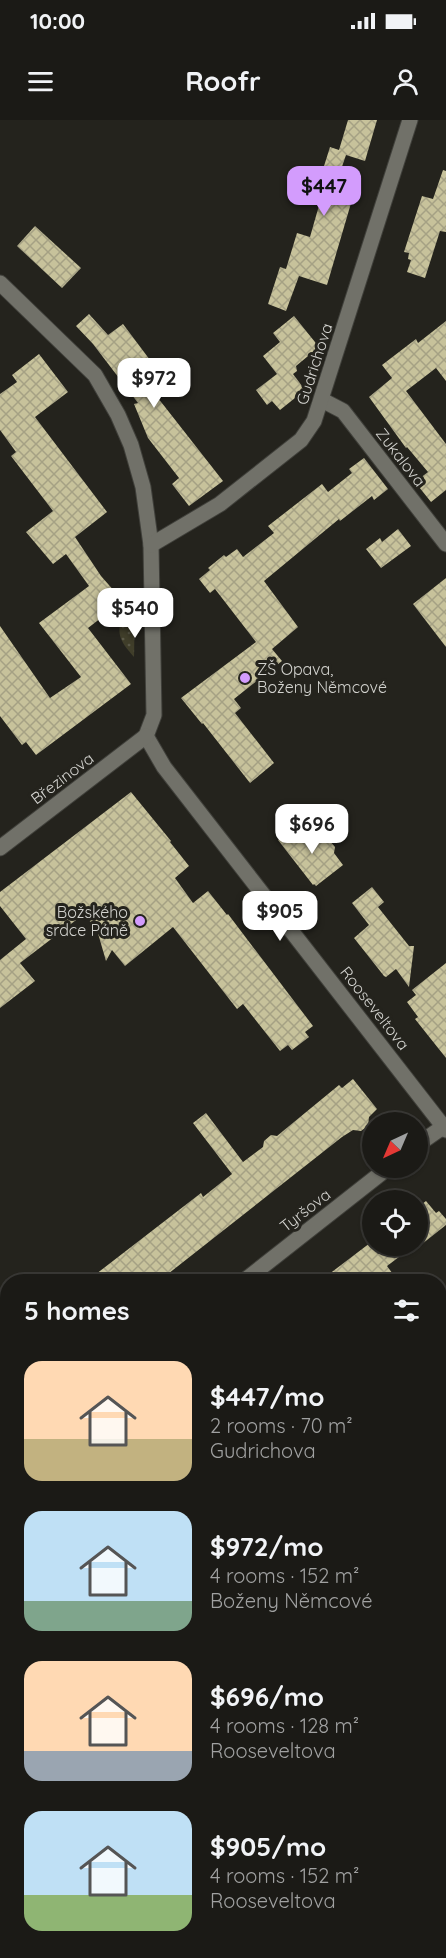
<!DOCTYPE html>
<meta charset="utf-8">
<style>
:root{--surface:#1b1a16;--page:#24231f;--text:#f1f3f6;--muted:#a0a1a1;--line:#393835;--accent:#d39cfd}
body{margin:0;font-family:Quicksand,sans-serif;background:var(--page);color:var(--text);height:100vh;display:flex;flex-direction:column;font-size:22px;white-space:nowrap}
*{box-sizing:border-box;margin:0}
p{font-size:20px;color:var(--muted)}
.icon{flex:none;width:33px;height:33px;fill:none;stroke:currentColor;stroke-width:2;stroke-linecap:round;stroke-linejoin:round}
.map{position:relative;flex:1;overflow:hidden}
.panel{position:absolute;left:0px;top:1154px;width:447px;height:686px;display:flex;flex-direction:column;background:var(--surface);border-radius:24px 24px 0 0;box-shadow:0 2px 4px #0004,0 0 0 2px var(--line)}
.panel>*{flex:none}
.needle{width:39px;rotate:224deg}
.tools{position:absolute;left:362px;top:992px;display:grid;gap:12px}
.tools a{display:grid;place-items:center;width:66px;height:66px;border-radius:50%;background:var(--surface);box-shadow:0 2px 4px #0004,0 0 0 2px var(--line);font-size:30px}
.price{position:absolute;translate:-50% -51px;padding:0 14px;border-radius:12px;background:#fff;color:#222;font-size:20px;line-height:39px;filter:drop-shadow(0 2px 3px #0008)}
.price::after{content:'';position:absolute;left:50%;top:36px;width:18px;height:14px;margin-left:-9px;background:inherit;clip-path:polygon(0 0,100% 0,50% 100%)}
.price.current{background:var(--accent);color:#111}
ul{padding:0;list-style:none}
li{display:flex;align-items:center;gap:18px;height:150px;padding:0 24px}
li span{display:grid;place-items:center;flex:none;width:168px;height:120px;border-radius:18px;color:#555}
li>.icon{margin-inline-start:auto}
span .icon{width:72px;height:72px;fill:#fffc;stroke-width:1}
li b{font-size:26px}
h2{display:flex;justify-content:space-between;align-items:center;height:72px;padding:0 24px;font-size:26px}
.status{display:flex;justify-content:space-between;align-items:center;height:42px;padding:0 30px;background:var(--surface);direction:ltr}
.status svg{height:16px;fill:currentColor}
header{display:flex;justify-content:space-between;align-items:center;height:78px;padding:0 24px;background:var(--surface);font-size:27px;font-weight:700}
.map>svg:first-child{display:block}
.grass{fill:url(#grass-dots)}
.building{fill:url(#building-cross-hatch)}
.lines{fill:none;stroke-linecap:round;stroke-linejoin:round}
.minor-casing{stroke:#40403b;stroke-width:17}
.major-casing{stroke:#40403b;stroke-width:17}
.minor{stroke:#717169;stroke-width:15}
.major{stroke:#a084b3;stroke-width:15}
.poi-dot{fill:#d39cfd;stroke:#24231d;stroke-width:2}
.labels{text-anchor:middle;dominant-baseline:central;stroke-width:6;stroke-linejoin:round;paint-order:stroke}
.street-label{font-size:16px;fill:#d3d3cf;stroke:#24231d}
.poi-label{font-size:16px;fill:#d3d3cf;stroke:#24231d;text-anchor:start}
</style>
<div class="status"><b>10:00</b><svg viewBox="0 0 49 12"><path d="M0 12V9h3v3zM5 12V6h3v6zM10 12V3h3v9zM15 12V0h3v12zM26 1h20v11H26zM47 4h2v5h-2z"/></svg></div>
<header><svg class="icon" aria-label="menu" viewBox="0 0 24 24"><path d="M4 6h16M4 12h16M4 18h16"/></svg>Roofr<svg class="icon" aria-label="person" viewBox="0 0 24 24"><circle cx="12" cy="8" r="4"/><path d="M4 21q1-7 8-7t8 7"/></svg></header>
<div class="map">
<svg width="446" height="1838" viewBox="0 0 446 1838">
<defs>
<pattern id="grass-dots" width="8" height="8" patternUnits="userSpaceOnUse" patternTransform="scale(1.5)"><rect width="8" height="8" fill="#403e2a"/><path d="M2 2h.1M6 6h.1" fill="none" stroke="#5b5948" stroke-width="1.8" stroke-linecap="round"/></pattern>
<pattern id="building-cross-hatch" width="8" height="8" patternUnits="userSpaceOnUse" patternTransform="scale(1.5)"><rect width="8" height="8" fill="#c7c29b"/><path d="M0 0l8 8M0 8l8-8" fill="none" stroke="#a5a184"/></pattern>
</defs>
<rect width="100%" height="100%" fill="#24231d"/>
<path class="grass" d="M135,486L134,537C119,520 116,514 123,492Z"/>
<g class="building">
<polygon points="348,0 377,0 365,41 346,35 335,67 354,73 327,165 299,156 286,191 268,184 280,147 286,149 297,113 310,117 320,82 304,77 309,60 319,62 330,27 339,30"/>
<polygon points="443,50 446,51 446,112 440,111 425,158 407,152 411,140 408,139 409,133 404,132 422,76 433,79"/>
<polygon points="35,106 81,148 62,168 17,126"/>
<polygon points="89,194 108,215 123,204 171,268 158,278 223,361 189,386 172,364 179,358 148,318 134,284 138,283 93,224 76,206"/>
<polygon points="294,196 319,227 296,246 297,251 293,254 305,270 280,290 272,281 267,285 256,270 277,254 263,236 280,222 273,213"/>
<polygon points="446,201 446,261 436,248 406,271 446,324 446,370 431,382 415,362 428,352 407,327 406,328 369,277 392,258 382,245 416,219 418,223"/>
<polygon points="39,234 68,272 35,297 107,392 75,417 101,456 123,481 88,508 131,564 36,635 26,622 22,625 0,596 0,506 50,578 81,557 39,503 89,466 66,434 53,444 26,412 53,391 11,336 16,332 0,310 0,274 17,262 12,255"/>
<polygon points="364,338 388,369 374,380 372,376 340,401 339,399 264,461 298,507 272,529 282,541 234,579 241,588 235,593 274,643 250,663 203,603 202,604 181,578 256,522 215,469 210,473 199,459 210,450 208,448 224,435 226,437 237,429 243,437 274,413 268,406 322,364 328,372 352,353 349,349"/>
<polygon points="398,409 411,426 381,448 366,429 380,418 382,422"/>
<polygon points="446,458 446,527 413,484"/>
<polygon points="131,672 171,721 170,722 189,746 175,758 193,783 208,771 227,795 228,794 313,906 305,912 309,917 292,930 288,925 280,931 243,884 237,889 173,807 125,846 112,830 106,841 97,810 84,794 20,843 35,861 0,888 0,840 26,819 0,786 0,772"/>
<polygon points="294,708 302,718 315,708 323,720 330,721 335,727 334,733 343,745 316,766 314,764 313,765 278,720"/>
<polygon points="372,767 384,782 378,787 409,826 414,826 409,867 396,849 386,857 384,856 354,818 369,805 352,783"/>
<polygon points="446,843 446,938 415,899 418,897 407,882 416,875 412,870"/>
<polygon points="353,959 377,989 369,997 368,1006 361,1011 353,1010 342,1017 159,1161 87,1161 201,1073 203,1077 232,1054 193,1003 206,993 243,1042 263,1027 264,1021 271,1015 277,1016 339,965 342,968"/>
<polygon points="426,1081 436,1093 439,1091 446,1099 446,1105 417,1128 417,1088"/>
<polygon points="370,1123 378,1134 391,1125 415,1125 387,1146 398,1161 320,1161"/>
</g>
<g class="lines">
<defs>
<g id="minor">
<polyline points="0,163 95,255 118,295 131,325 143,367 151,425 154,595 146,616"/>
<polyline points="322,280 343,291 446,424"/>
<polyline points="151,425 220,384 301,320 314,301 410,0"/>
<polyline points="146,616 164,647 446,1010"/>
<polyline points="0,728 146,616"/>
<polyline points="417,1025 446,1005"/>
<polyline points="244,1161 389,1047"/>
<polyline points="0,1354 8,1348"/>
</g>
<g id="major">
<polyline points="440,1659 446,1658"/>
<polyline points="37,1838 45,1832"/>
</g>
</defs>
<use href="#minor" class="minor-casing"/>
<use href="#major" class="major-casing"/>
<use href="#minor" class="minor"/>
<use href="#major" class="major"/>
</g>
<g class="poi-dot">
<circle cx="245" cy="558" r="6"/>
<circle cx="140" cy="801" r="6"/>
</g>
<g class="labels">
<g class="street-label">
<text transform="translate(314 244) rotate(-72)">Gudrichova</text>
<text transform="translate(401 337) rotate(52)">Zukalova</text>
<text transform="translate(62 658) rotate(-37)">Březinova</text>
<text transform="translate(375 888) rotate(52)">Rooseveltova</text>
<text transform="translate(305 1090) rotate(-38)">Tyršova</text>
</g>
<g class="poi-label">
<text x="257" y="549">ZŠ Opava,<tspan x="257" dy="18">Boženy Němcové</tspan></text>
<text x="128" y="792" text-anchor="end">Božského<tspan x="128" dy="18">srdce Páně</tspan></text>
</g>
</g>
</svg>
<div class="tools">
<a><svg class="needle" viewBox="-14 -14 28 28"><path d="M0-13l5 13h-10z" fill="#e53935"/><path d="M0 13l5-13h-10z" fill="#a0a1a1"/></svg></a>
<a><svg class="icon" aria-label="locate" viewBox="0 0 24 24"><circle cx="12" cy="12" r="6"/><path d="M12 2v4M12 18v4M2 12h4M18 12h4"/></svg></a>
</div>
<b class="price current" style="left:324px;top:97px">$447</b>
<b class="price" style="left:154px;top:289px">$972</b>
<b class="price" style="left:135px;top:519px">$540</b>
<b class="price" style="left:312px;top:735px">$696</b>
<b class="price" style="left:280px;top:822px">$905</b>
<section class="panel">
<h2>5 homes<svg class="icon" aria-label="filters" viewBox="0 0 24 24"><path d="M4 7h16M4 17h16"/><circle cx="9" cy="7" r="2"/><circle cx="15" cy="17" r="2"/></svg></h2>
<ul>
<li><span style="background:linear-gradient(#ffd9b3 65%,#c2b280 0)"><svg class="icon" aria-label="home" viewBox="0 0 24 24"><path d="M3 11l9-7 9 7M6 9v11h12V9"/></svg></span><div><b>$447/mo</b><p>2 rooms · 70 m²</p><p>Gudrichova</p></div></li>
<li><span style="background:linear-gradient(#bfe0f5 75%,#7fa58c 0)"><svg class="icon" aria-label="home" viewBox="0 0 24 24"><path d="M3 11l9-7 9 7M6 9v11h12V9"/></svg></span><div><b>$972/mo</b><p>4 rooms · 152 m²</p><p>Boženy Němcové</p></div></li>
<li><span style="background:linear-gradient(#ffd9b3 75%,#9aa5b1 0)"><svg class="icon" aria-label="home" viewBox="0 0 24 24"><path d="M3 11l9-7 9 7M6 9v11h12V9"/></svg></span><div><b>$696/mo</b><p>4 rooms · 128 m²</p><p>Rooseveltova</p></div></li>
<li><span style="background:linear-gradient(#bfe0f5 70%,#8fb573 0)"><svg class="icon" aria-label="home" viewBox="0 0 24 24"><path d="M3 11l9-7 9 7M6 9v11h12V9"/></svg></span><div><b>$905/mo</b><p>4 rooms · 152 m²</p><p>Rooseveltova</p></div></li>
</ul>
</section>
</div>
